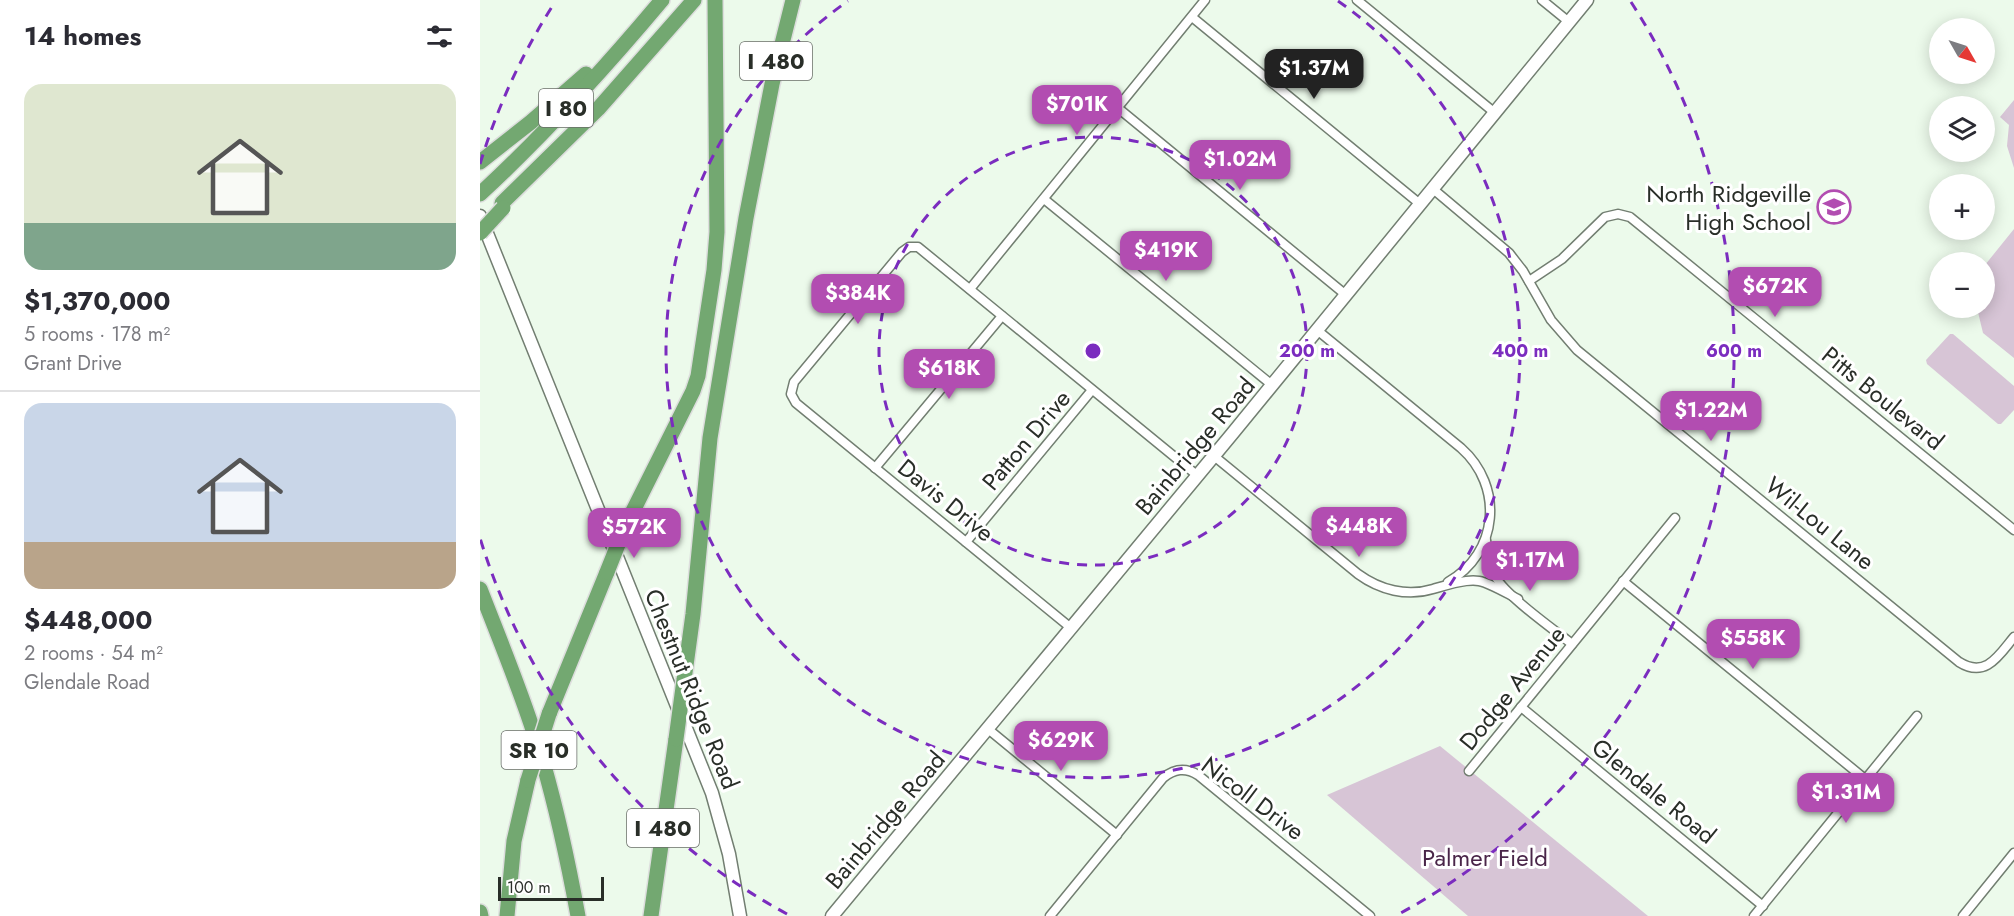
<!DOCTYPE html>
<meta charset="utf-8">
<style>
:root{--surface:#fff;--page:#f2f2f3;--text:#2b2b33;--muted:#7c7c81;--line:#e1e1e2;--accent:#b24db1}
body{margin:0;font-family:Jost,sans-serif;background:var(--page);color:var(--text);height:100vh;display:flex;flex-direction:column;font-size:22px;white-space:nowrap}
*{box-sizing:border-box;margin:0}
p{font-size:20px;color:var(--muted)}
.icon{flex:none;width:33px;height:33px;fill:none;stroke:currentColor;stroke-width:2;stroke-linecap:round;stroke-linejoin:round}
.map{position:relative;flex:1;overflow:hidden}
.panel{display:flex;flex-direction:column;background:var(--surface);width:480px}
.panel>*{flex:none}
.needle{width:39px;rotate:129deg}
.fabs{position:absolute;left:1449px;top:18px;display:grid;gap:12px}
.fabs a{display:grid;place-items:center;width:66px;height:66px;border-radius:50%;background:var(--surface);box-shadow:0 3px 15px #0003;font-size:30px}
.scale{position:absolute;left:18px;bottom:15px;width:106px;box-sizing:border-box;padding-left:6px;border:3px solid #292e28;border-top:0;font-size:16px;line-height:21px;white-space:nowrap;color:#292e28;-webkit-text-stroke:4px #fff;paint-order:stroke}
.price{position:absolute;translate:-50% -51px;padding:0 14px;border-radius:12px;background:var(--accent);color:#fff;font-size:20px;line-height:39px;filter:drop-shadow(0 2px 3px #0008)}
.price::after{content:'';position:absolute;left:50%;top:36px;width:18px;height:14px;margin-left:-9px;background:inherit;clip-path:polygon(0 0,100% 0,50% 100%)}
.price.current{background:#222;color:#fff}
ul{padding:0;list-style:none}
li{display:grid;align-content:center;gap:12px;height:318px;padding:0 24px}
li+li{border-top:2px solid var(--line)}
li span{display:grid;place-items:center;height:186px;border-radius:18px;color:#555}
li>.icon{margin-inline-start:auto}
span .icon{width:108px;height:108px;fill:#fffc;stroke-width:1}
li b{font-size:26px}
h2{display:flex;justify-content:space-between;align-items:center;height:72px;padding:0 24px;font-size:26px}
main{display:flex;flex:1;min-height:0}
.map>svg:first-child{display:block}
.green{fill:#d7c5d6}
.lines{fill:none;stroke-linecap:round;stroke-linejoin:round}
.street-casing{stroke:#727e71;stroke-width:11}
.secondary-casing{stroke:#727e71;stroke-width:15}
.highway-casing{stroke:#dddedd;stroke-width:18}
.street{stroke:#fff;stroke-width:8}
.secondary{stroke:#fff;stroke-width:12}
.highway{stroke:#73a871;stroke-width:15}
.highway-bridge-casing{stroke:#dddedd;stroke-width:18;stroke-linecap:butt}
.highway-bridge{stroke:#73a871;stroke-width:15}
.ring{fill:none;stroke:#7b2cbf;stroke-width:3;stroke-dasharray:10 8}
.labels{text-anchor:middle;dominant-baseline:central;stroke-width:6;stroke-linejoin:round;paint-order:stroke}
.shield{fill:#fff;stroke:#696d68;stroke-width:1.5}
.shield-label{font-size:22px;font-weight:bold;fill:#292e28}
.poi-label{font-size:24px;fill:#292e28;stroke:#fff;text-anchor:end}
.street-label{font-size:24px;fill:#292e28;stroke:#fff}
.park-label{font-size:24px;fill:#4a2649;stroke:#fff}
.centre{fill:#7b2cbf;stroke:#fff;stroke-width:3}
.ring-label{font-size:18px;text-anchor:middle;font-weight:bold;fill:#7b2cbf;stroke:#fff;stroke-width:6;stroke-linejoin:round;paint-order:stroke}
</style>
<main>
<section class="panel">
<h2>14 homes<svg class="icon" aria-label="filters" viewBox="0 0 24 24"><path d="M4 7h16M4 17h16"/><circle cx="9" cy="7" r="2"/><circle cx="15" cy="17" r="2"/></svg></h2>
<ul>
<li><span style="background:linear-gradient(#dfe7d0 75%,#7fa58c 0)"><svg class="icon" aria-label="home" viewBox="0 0 24 24"><path d="M3 11l9-7 9 7M6 9v11h12V9"/></svg></span><div><b>$1,370,000</b><p>5 rooms · 178 m²</p><p>Grant Drive</p></div></li>
<li><span style="background:linear-gradient(#c9d6e8 75%,#b9a48a 0)"><svg class="icon" aria-label="home" viewBox="0 0 24 24"><path d="M3 11l9-7 9 7M6 9v11h12V9"/></svg></span><div><b>$448,000</b><p>2 rooms · 54 m²</p><p>Glendale Road</p></div></li>
</ul>
</section>
<div class="map">
<svg width="1534" height="916" viewBox="0 0 1534 916">
<rect width="100%" height="100%" fill="#ecfaeb"/>
<g class="green">
<polygon points="1534,100 1534,168 1527,146 1529,125 1520,117"/>
<polygon points="1534,229 1534,358 1503,333 1497,308 1504,308 1505,265"/>
<polygon points="1470,334 1473,334 1534,386 1534,410 1521,424 1518,424 1447,364 1446,360"/>
<polygon points="960,746 1168,916 988,916 847,795"/>
</g>
<g class="lines">
<defs>
<g id="street">
<polyline points="877,0 1015,113"/>
<polyline points="1062,0 1089,22"/>
<polyline points="712,17 940,204"/>
<polyline points="638,108 866,295"/>
<path d="M953,189L1029,253L1043,271L1071,320L1097,350L1479,662C1506,679 1519,655 1534,637"/>
<polyline points="564,199 792,385"/>
<polyline points="1049,281 1082,259 1125,217 1138,214 1150,217 1534,530"/>
<polyline points="490,289 725,0"/>
<path d="M837,330L981,448C1024,486 1019,553 968,582"/>
<path d="M734,456L878,574C900,590 927,597 953,589C967,585 985,579 999,581C1010,583 1028,594 1038,599"/>
<polyline points="395,468 522,316"/>
<path d="M1006,540C1007,552 1010,565 1015,576C1025,595 1073,629 1092,644"/>
<polyline points="486,542 612,390"/>
<polyline points="1143,581 1385,779"/>
<polyline points="591,628 316,403 311,394 314,382 422,252 429,247 438,247 718,476"/>
<polyline points="1041,707 1283,906"/>
<polyline points="508,729 637,835"/>
<polyline points="989,771 1195,518"/>
<path d="M570,916L683,778C694,769 705,767 718,775L890,916"/>
<polyline points="1274,916 1437,716"/>
<polyline points="1483,916 1534,853"/>
</g>
<g id="secondary">
<polyline points="0,216 232,793 249,854 260,916"/>
<polyline points="352,916 752,434 1107,0"/>
</g>
<g id="highway">
<polyline points="0,162 51,122 106,74"/>
<path d="M0,194C65,134 125,68 182,0"/>
<polyline points="22,203 118,109 214,0"/>
<polyline points="145,527 213,391 218,376 234,270 237,232 235,0"/>
<path d="M0,589C19,638 39,686 55,736C74,795 87,856 98,916"/>
<polyline points="204,680 213,614 230,438 266,218 292,84 313,0"/>
<polyline points="69,714 127,572"/>
<polyline points="0,912 1,916"/>
<polyline points="27,916 34,841 48,780"/>
<polyline points="171,916 196,739"/>
</g>
</defs>
<use href="#street" class="street-casing"/>
<use href="#secondary" class="secondary-casing"/>
<use href="#highway" class="highway-casing"/>
<use href="#street" class="street"/>
<use href="#secondary" class="secondary"/>
<use href="#highway" class="highway"/>
<defs>
<g id="highway-bridge">
<polyline points="0,233 23,208"/>
<polyline points="127,572 145,527"/>
<polyline points="196,739 204,680"/>
<polyline points="48,780 69,714"/>
</g>
</defs>
<use href="#highway-bridge" class="highway-bridge-casing"/>
<use href="#highway-bridge" class="highway-bridge"/>
</g>
<g class="ring">
<circle cx="613" cy="351" r="214"/>
<path d="M858 1A427 427 0 1 1 368 1"/>
<path d="M307 914A641 641 0 0 1 0 538M0 164A641 641 0 0 1 75 2M1151 2A641 641 0 0 1 919 914"/>
</g>
<defs>
<symbol id="school-ring" viewBox="-11 -11 22 22"><circle r="9.5" fill="#fff" stroke="#b24db1" stroke-width="1.5"/><path d="M0-5L7-2L0 1L-7-2ZM-4 1L0 2.5L4 1V4Q0 6-4 4Z" fill="#b24db1"/></symbol>
</defs>
<g fill-rule="evenodd">
<use href="#school-ring" x="1335" y="188" width="38" height="38"/>
</g>
<g class="labels">
<g class="shield">
<rect x="260" y="42" width="72" height="38" rx="4.5"/>
<rect x="59" y="89" width="54" height="38" rx="4.5"/>
<rect x="21.5" y="731" width="75" height="38" rx="4.5"/>
<rect x="147" y="809" width="72" height="38" rx="4.5"/>
</g>
<g class="shield-label">
<text x="296" y="61">I 480</text>
<text x="86" y="108">I 80</text>
<text x="59" y="750">SR 10</text>
<text x="183" y="828">I 480</text>
</g>
<g class="poi-label">
<text x="1331" y="193">North Ridgeville<tspan x="1331" dy="28">High School</tspan></text>
</g>
<g class="street-label">
<text transform="translate(1403 398) rotate(39)">Pitts Boulevard</text>
<text transform="translate(546 440) rotate(-50)">Patton Drive</text>
<text transform="translate(715 446) rotate(-50)">Bainbridge Road</text>
<text transform="translate(466 500) rotate(39)">Davis Drive</text>
<text transform="translate(1340 523) rotate(39)">Wil-Lou Lane</text>
<text transform="translate(1032 688) rotate(-51)">Dodge Avenue</text>
<text transform="translate(212 689) rotate(68)">Chestnut Ridge Road</text>
<text transform="translate(1174 791) rotate(39)">Glendale Road</text>
<text transform="translate(773 798) rotate(37)">Nicoll Drive</text>
<text transform="translate(405 820) rotate(-50)">Bainbridge Road</text>
</g>
<g class="park-label">
<text x="1005" y="857">Palmer Field</text>
</g>
</g>
<circle cx="613" cy="351" r="9" class="centre"/>
<g class="ring-label">
<text x="827" y="357">200 m</text>
<text x="1040" y="357">400 m</text>
<text x="1254" y="357">600 m</text>
</g>
</svg>
<div class="fabs">
<a><svg class="needle" viewBox="-14 -14 28 28"><path d="M0-13l5 13h-10z" fill="#e53935"/><path d="M0 13l5-13h-10z" fill="#7c7c81"/></svg></a>
<a><svg class="icon" aria-label="layers" viewBox="0 0 24 24"><path d="M12 4l9 5-9 5-9-5zM3 14l9 5 9-5"/></svg></a>
<a>+</a>
<a>−</a>
</div>
<div class="scale">100 m</div>
<b class="price current" style="left:834px;top:100px">$1.37M</b>
<b class="price" style="left:597px;top:136px">$701K</b>
<b class="price" style="left:760px;top:191px">$1.02M</b>
<b class="price" style="left:686px;top:282px">$419K</b>
<b class="price" style="left:1295px;top:318px">$672K</b>
<b class="price" style="left:378px;top:325px">$384K</b>
<b class="price" style="left:469px;top:400px">$618K</b>
<b class="price" style="left:1231px;top:442px">$1.22M</b>
<b class="price" style="left:879px;top:558px">$448K</b>
<b class="price" style="left:154px;top:559px">$572K</b>
<b class="price" style="left:1050px;top:592px">$1.17M</b>
<b class="price" style="left:1273px;top:670px">$558K</b>
<b class="price" style="left:581px;top:772px">$629K</b>
<b class="price" style="left:1366px;top:824px">$1.31M</b>
</div>
</main>
